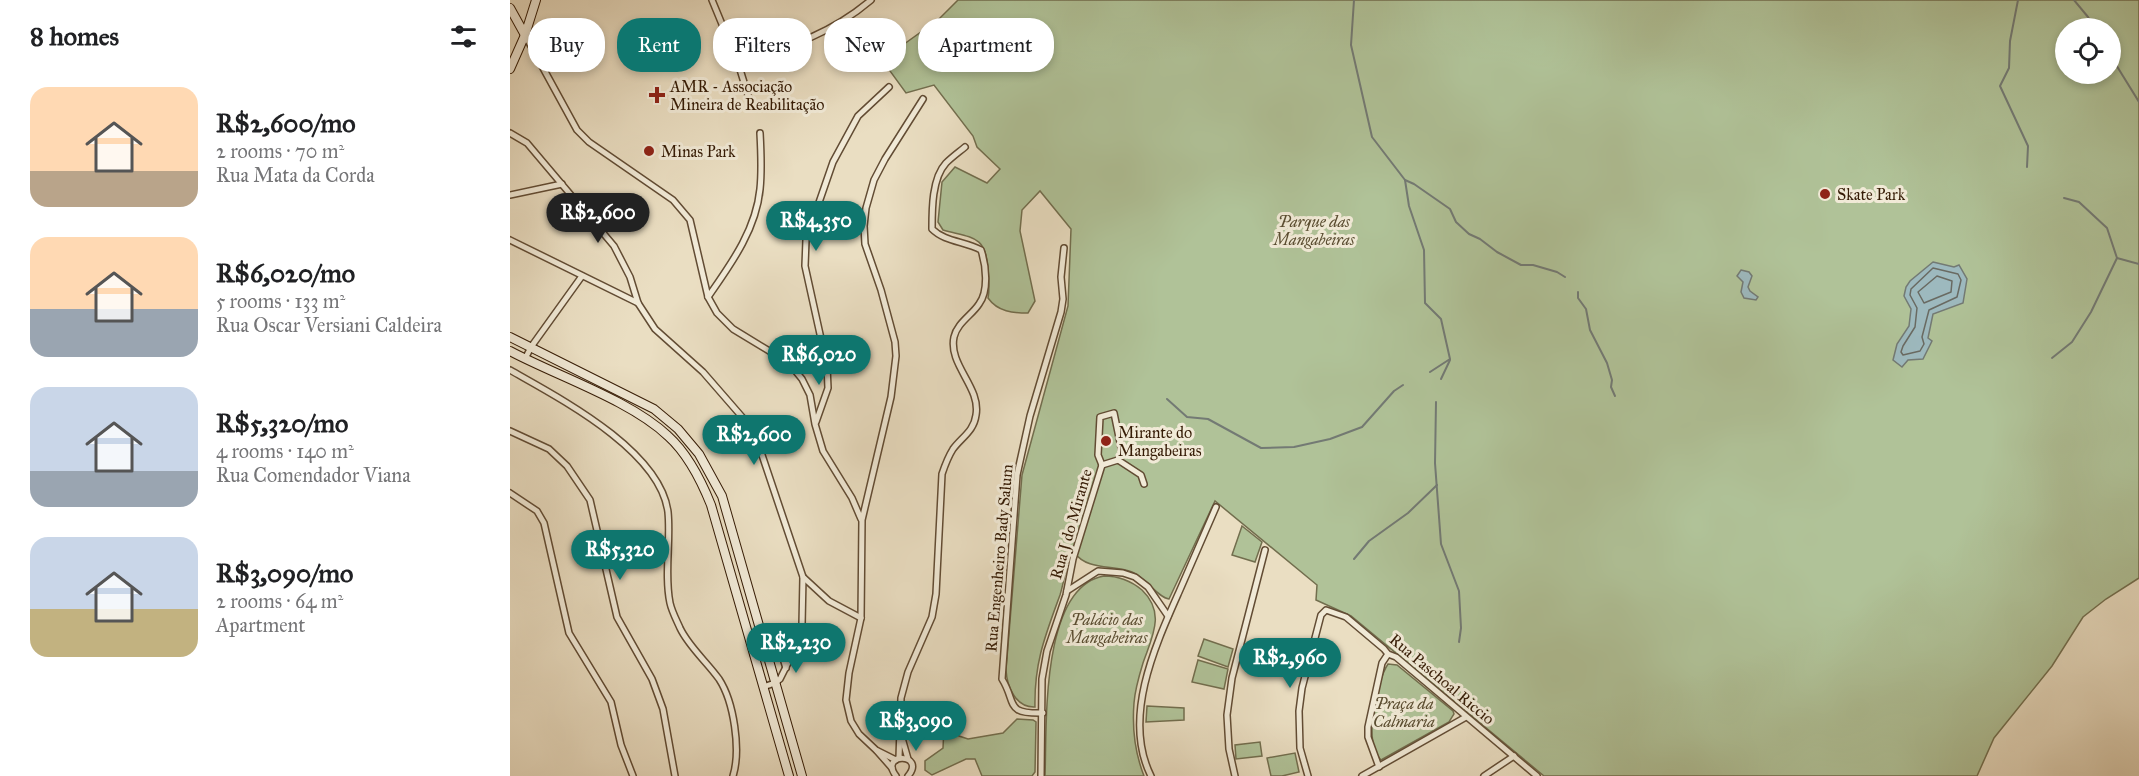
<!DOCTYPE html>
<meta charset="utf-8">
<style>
:root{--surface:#fff;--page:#f6f6f6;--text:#202124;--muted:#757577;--accent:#0f766e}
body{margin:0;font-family:"IM FELL Great Primer",serif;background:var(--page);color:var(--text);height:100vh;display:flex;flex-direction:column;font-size:22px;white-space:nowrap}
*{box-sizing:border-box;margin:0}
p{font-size:20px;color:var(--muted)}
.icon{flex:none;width:33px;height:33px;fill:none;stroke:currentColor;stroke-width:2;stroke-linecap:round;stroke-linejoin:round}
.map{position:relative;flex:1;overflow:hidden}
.details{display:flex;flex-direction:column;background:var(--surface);width:510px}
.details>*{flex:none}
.guide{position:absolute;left:18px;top:18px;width:570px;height:54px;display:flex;gap:12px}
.buttons{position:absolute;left:1545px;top:18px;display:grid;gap:12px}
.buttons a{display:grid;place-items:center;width:66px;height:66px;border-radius:50%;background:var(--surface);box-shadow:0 3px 9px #0003;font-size:30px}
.price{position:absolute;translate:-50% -51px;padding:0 14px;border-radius:21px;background:var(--accent);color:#fff;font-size:20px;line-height:39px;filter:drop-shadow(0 2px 3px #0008)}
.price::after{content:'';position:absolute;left:50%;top:36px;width:18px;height:14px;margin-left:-9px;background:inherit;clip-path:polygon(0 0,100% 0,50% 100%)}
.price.active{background:#222;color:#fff}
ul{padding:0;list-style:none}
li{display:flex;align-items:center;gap:18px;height:150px;padding:0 30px}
li span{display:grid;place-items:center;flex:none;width:168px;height:120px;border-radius:18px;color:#555}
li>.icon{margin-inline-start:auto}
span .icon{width:72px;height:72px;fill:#fffc;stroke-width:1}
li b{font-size:26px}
h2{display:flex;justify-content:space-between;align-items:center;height:72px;padding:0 30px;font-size:26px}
.chip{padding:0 21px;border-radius:24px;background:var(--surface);box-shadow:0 3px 9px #0003;font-size:21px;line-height:54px}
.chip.active{background:var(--accent);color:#fff}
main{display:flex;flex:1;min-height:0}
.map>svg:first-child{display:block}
.green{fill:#b0c298;stroke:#726e4e;stroke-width:1.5;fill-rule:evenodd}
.water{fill:#9db9be;stroke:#737a74;stroke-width:1.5}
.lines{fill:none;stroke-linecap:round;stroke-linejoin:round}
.shore{stroke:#696a62;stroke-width:1.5}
.stream{stroke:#737a74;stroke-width:2}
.street-casing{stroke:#624c34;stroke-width:8}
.secondary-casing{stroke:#351b05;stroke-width:10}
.street{stroke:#f1ead7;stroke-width:5}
.secondary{stroke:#f1ead7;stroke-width:8}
.poi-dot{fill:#8f2418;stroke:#f1ead7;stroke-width:2}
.labels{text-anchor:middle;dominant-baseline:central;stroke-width:6;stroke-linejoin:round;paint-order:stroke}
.poi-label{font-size:16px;fill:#351b05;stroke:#f1ead7;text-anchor:start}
.park-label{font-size:16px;font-style:italic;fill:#5a4d31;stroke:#f1ead7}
.street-label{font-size:16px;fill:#351b05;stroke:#f1ead7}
</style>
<main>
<section class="details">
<h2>8 homes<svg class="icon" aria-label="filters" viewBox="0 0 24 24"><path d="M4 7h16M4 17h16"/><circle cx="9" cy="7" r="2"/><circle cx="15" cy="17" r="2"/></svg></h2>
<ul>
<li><span style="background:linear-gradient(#ffd9b3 70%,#b9a48a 0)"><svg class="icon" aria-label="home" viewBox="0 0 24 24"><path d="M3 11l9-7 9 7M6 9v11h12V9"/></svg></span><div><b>R$2,600/mo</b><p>2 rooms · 70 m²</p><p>Rua Mata da Corda</p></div></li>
<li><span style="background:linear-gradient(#ffd9b3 60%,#9aa5b1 0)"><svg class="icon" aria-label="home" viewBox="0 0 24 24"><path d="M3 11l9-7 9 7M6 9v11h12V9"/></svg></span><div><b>R$6,020/mo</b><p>5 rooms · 133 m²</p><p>Rua Oscar Versiani Caldeira</p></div></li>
<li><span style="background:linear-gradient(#c9d6e8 70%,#9aa5b1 0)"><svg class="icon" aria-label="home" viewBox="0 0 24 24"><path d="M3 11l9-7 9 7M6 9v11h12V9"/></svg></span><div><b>R$5,320/mo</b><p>4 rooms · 140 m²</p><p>Rua Comendador Viana</p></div></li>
<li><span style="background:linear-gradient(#c9d6e8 60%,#c2b280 0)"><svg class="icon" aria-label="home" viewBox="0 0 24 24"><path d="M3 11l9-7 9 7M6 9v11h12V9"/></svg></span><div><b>R$3,090/mo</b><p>2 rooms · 64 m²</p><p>Apartment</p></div></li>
</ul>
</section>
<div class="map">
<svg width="1629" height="776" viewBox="0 0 1629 776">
<rect width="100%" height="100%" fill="#eadec2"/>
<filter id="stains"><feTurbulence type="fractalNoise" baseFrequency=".00333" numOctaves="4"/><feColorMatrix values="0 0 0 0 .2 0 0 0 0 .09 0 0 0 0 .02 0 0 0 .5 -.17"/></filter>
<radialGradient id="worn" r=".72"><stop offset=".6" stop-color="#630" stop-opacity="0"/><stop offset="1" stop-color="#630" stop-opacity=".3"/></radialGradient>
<g class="green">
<path d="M448,0H1629V578L1596,599L1573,617L1542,666L1484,738L1467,776H1034L841,616L806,600L807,585L705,501L659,599C648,598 635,577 622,572C604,565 576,570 565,553L559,554C556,568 554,582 550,595C535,636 524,663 525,707C506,708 497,687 496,670L512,475L558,306L561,229L530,191L512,210L510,231L525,301L518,313C503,313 488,312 478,298C480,288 479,279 478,269C476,235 462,238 433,230L428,222L432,182L445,167L477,183L490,169L467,147L463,136L424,85L396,93L372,60L429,19ZM1556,28H1600V74H1556Z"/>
<polygon points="732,526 752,542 745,562 722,555"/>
<path d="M594,576C609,576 620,580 632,590C656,613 642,637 633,663C629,676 625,689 624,703C622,728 625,753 634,776H535C537,727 530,587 594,576Z"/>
<polygon points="694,639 723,649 718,667 688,656"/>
<polygon points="688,660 718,669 714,689 682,682"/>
<path d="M878,664L887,665L943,711L944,714L939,722L871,760C853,744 866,682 878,664Z"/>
<polygon points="637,706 674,708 674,720 636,722"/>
<polygon points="507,719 523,720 526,722 525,772 522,776 472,776 465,759 456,759 422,775 415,770 415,761 433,748 434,727 439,723 449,736 458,739 493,733"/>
<polygon points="750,742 752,756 726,759 725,745"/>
<polygon points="785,753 789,772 772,776 761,776 757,758"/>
</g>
<g class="water">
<polygon points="1423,262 1444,267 1449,265 1457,279 1453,303 1423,314 1418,338 1422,341 1413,359 1398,360 1392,367 1383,360 1387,344 1399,326 1401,309 1394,296 1396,287 1400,281"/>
<polygon points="1231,270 1239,272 1242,276 1238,287 1240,291 1248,297 1246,300 1234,298 1231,292 1233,282 1227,276"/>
</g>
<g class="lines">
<g class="shore">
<polygon points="1423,268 1448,274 1451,280 1447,297 1419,310 1412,337 1414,344 1410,351 1393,355 1391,352 1393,346 1405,327 1407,308 1400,295 1401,289"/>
<polygon points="1427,276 1442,281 1441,292 1414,303 1408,292"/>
</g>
<g class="stream">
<polyline points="844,0 841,45 862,137 895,180 904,184 940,209 946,222 959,234 970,239 987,252 1011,265 1023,265 1047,272 1055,277"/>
<polyline points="1508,0 1500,41 1499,68 1490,86 1518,146 1517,167"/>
<polyline points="1564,0 1578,17 1585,28"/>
<polyline points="1600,55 1629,102"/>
<polyline points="895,180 899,206 914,250 915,303 931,319 940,359 920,372"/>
<polyline points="1554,198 1569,202 1597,228 1607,258 1629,264"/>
<polyline points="1068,292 1068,298 1076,309 1080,330 1097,363 1102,380 1101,387 1105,396"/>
<polyline points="1542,358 1562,342 1581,312 1607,258"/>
<polyline points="931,379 940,360"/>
<polyline points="657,399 677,417 698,419 751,448 784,447 820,439 852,427 884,391 893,385"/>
<polyline points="926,402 925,463 931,544 949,591 951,628 949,642"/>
<polyline points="844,559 859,541 898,513 927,485"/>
</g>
<defs>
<g id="street">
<polyline points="202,0 228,63 241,105"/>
<polyline points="15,35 67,130 79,142 163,200 180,220 198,297 207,313 223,329 279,363 292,379 300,395 305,424 313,451 342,498 351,519"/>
<path d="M228,63C278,47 320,35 361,0"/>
<polyline points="0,133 17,143 104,246 120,277 128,303 145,329 193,372 233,418 251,452 293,577 319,601 351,618"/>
<polyline points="0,195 52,184"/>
<polyline points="0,240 128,303"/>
<path d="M198,297C221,264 246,230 250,189C252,170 251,151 250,133"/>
<polyline points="15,359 21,347 72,276"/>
<path d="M0,370C49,398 150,450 158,512C161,542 154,574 160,603C162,612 167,621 170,628C179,647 197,662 209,679C224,702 231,750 223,776"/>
<polyline points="306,422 318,388 317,366 295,266 296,240 323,162 348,116 379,87"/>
<polyline points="0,431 39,449 57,466 80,500 107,617 142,679 153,709 165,776"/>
<polyline points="608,460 631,475 634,484"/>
<polyline points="592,465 588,455 590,417 604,413 612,452 608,460"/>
<polyline points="592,465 608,460"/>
<polyline points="0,493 27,511 34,523 59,633 101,702 111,745 123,776"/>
<polyline points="557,591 588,571 613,573 625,577 638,587 658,616"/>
<polyline points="271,652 276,668"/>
<path d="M243,654C257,651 271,653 285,649"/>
<polyline points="253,687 265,683 270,679 285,649 292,625 293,577"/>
<path d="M533,713C494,714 507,703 492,679L507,475L520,416L551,312L553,299L551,277L554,248"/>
<polyline points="392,738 398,759"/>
<polyline points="367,751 382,768"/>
<path d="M389,758L391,698L398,672L422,617L426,594L432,474C435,465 438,457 443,449C452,437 464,431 466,415C471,387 438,365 444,337C447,323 462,315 469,304C479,291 476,265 471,250C454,241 435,242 422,229C422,209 422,178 436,163C442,157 449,152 455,147"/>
<polyline points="386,760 366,750 349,734 341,721 336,700 339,673 351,618 352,520 381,397 386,356 385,342 371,290 355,244 354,226 356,208 364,180 375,159 413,99"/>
<polyline points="869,767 858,737 858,727 872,663 878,654"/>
<path d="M386,776C368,752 417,753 398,776"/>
<polyline points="531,776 532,679 537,651 556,595 563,559 592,465"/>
<path d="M641,776C612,718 645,646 669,592C681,564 694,535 706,507"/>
<polyline points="725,776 719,749 717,715 722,678 755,550"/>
<polyline points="798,776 790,748 789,711 792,688 811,615 816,610 836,617 874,649 878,654 886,657 1027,776"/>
<polyline points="852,776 956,717"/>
<polyline points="974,776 1004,756"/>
</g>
<g id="secondary">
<polyline points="0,8 15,35"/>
<polyline points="0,69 15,35 26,0"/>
<polyline points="0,337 144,409 168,429 189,454 212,496 292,776"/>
<path d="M0,351C47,376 120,400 158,436C178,454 191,480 201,505L279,776"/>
</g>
</defs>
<use href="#street" class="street-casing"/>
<use href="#secondary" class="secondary-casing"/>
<use href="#street" class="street"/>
<use href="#secondary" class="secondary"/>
</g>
<g class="poi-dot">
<path d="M144 86h6v6h6v6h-6v6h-6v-6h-6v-6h6z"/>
<circle cx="139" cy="151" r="6"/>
<circle cx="1315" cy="194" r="6"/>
<circle cx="596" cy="441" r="6"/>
</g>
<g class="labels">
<g class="poi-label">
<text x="160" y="86">AMR - Associação<tspan x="160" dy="18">Mineira de Reabilitação</tspan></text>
<text x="151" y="151">Minas Park</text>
<text x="1327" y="194">Skate Park</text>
<text x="608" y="432">Mirante do<tspan x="608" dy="18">Mangabeiras</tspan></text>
</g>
<g class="park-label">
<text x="804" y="221">Parque das<tspan x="804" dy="18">Mangabeiras</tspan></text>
<text x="597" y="619">Palácio das<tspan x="597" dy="18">Mangabeiras</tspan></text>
<text x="894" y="703">Praça da<tspan x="894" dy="18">Calmaria</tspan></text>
</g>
<g class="street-label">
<text transform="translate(561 524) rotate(-74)">Rua J do Mirante</text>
<text transform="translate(489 558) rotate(-85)">Rua Engenheiro Bady Salum</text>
<text transform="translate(932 679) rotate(40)">Rua Paschoal Riccio</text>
</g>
</g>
<rect width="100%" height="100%" filter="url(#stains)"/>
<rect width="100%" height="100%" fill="url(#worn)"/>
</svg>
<div class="buttons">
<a><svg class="icon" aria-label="locate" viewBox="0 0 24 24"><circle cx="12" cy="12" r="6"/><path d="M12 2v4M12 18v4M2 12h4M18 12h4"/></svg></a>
</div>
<b class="price active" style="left:88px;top:244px">R$2,600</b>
<b class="price" style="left:306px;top:252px">R$4,350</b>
<b class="price" style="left:309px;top:386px">R$6,020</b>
<b class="price" style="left:244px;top:466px">R$2,600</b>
<b class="price" style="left:110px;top:581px">R$5,320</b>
<b class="price" style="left:286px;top:674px">R$2,230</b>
<b class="price" style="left:780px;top:689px">R$2,960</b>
<b class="price" style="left:406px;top:752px">R$3,090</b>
<div class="guide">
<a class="chip">Buy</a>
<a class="chip active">Rent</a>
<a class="chip">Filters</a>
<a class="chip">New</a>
<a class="chip">Apartment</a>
</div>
</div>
</main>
